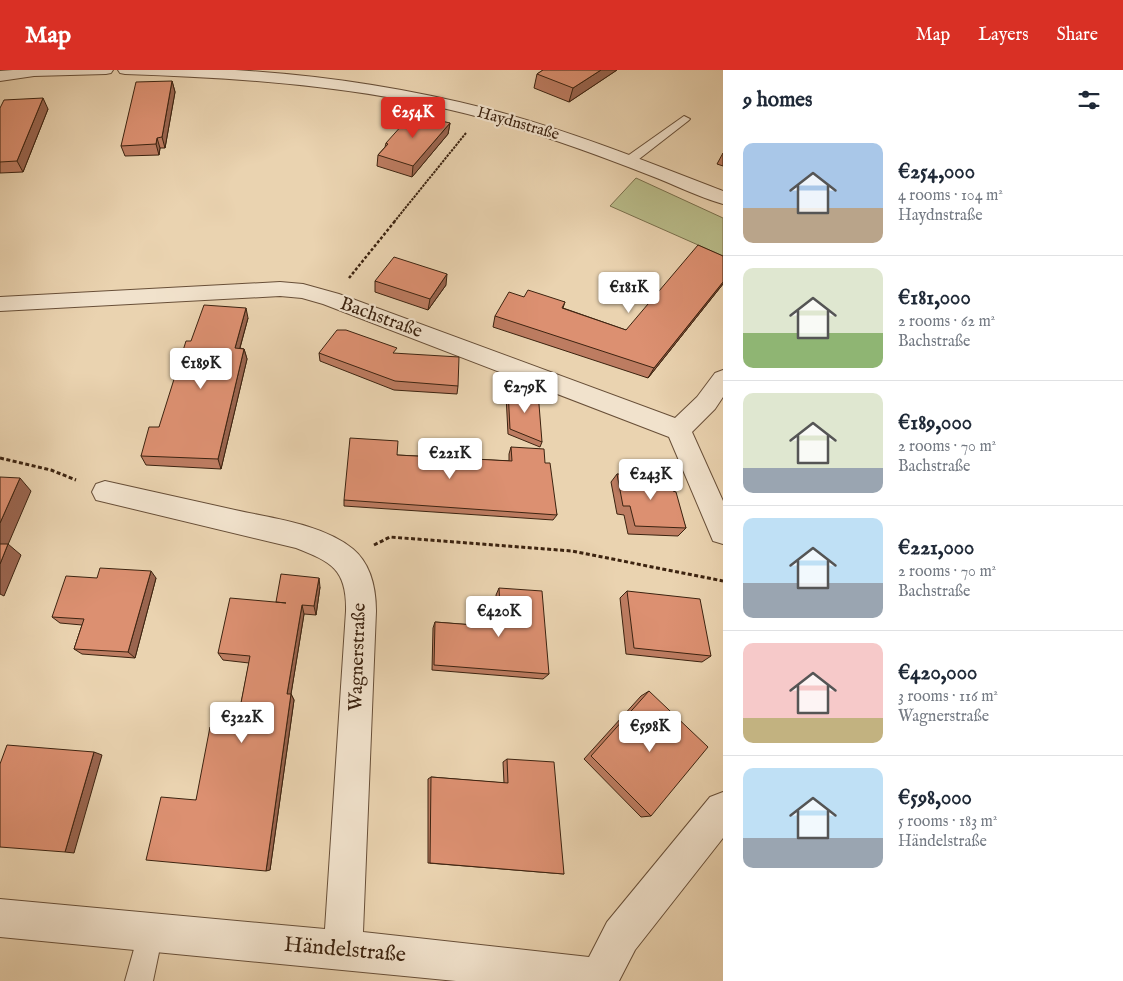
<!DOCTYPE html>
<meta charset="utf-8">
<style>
:root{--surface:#fff;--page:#f2f2f3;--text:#1f2937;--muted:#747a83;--line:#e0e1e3;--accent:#d93025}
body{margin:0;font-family:"IM FELL English",serif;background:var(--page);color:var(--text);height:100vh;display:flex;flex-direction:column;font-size:19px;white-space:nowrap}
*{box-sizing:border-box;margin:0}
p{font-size:16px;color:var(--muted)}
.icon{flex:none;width:28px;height:28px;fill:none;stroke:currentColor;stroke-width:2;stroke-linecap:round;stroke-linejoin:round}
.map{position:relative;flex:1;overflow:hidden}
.drawer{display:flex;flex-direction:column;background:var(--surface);width:400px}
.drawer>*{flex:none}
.price{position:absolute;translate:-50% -42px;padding:0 11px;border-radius:5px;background:#fff;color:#222;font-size:16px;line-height:32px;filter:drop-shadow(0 1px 2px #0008)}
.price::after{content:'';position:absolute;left:50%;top:30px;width:15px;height:11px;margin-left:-8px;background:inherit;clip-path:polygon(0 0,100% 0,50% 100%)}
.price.active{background:var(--accent);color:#fff}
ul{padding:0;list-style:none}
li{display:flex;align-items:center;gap:15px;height:125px;padding:0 20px}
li+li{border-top:1px solid var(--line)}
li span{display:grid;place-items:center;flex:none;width:140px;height:100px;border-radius:10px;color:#555}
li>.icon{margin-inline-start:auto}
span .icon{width:60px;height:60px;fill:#fffc;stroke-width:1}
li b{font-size:21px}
h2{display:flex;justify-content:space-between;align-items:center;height:60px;padding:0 20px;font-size:21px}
header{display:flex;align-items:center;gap:30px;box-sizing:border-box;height:70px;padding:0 25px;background:var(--accent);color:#fff}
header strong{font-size:24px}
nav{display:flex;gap:28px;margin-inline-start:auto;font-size:18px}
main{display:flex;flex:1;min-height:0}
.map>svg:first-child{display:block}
.green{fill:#b9bc8a;stroke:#7a704d}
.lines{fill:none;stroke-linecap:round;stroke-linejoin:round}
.service-casing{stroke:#684f38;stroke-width:2}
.minor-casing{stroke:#684f38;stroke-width:2}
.path-far2{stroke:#3c2310;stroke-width:2;stroke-dasharray:2.5 1;stroke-linecap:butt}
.path-far1{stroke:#3c2310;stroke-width:2.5;stroke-dasharray:3 2;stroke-linecap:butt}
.path{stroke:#3c2310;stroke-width:3;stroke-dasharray:4 2.5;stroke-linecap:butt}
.service{fill:#f1e2cc;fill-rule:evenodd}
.minor{fill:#f1e2cc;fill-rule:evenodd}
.wall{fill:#bd7c61;stroke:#3c2310}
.shaded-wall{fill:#9a654f;stroke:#3c2310}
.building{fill:#dc9071;stroke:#3c2310}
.labels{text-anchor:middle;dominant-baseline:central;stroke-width:4.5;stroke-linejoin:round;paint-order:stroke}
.far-street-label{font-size:16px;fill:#3c2310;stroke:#f1e2cc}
.street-label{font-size:19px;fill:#3c2310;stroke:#f1e2cc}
.near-street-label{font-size:22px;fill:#3c2310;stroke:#f1e2cc}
</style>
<header>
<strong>Map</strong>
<nav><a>Map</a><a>Layers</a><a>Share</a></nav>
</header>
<main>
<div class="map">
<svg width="723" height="911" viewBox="0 0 723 911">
<rect width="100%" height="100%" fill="#ead3b0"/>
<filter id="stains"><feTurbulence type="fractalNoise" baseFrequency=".004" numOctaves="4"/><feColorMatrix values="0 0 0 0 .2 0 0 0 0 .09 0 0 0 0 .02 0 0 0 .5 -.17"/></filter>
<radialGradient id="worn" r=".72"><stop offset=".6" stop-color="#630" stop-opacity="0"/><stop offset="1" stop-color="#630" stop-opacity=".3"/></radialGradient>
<polygon class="green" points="636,108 723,148 723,186 610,136"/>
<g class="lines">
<defs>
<g id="service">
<polygon points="684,46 690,49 688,51 634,93 626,93 624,90 626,87"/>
<polygon points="150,850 159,854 163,863 153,911 125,911 141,854"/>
</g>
<g id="minor">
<polygon points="13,0 113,0 111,3 106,4 34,6 0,11 0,1"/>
<path d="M118,0C156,0 196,0 235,0C319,5 406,18 488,39C568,60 646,91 723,121V134C698,127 673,114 649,105C603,87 557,70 510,56C388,18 252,8 125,4L120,3Z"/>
<polygon points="280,212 303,214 339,224 675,348 697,327 715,303 723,300 723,327 715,339 692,362 723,431 723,474 713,471 669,367 323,234 302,228 280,226 0,241 0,227"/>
<path d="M105,411C148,421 192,430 235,440C271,448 323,454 353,479C371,494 376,519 376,541L363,862L589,887L607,852L710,727L723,722V768L635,880L619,911H456L0,867V829L325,859L346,541C347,500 332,492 296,478L96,430L92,422L96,414Z"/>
</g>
</defs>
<use href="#service" class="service-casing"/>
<use href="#minor" class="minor-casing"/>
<polyline class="path-far2" points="394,152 466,63"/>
<polyline class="path-far1" points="349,208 395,151"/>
<g class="path">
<polyline points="0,388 51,400 76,410"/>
<polyline points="374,475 390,467 572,481 723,511"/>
</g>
<use href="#service" class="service"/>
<use href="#minor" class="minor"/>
</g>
<g class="wall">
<polygon points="543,0 617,0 569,32 534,18 537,4"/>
<polygon points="172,11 175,22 165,78 160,78 159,85 125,86 121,76"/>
<polygon points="0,38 48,39 23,102 0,103"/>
<polygon points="450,53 448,64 412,107 377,96 378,85 385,77 386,73"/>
<polygon points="723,83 723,96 717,94"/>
<polygon points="723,186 723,214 648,308 493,257 495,246 524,227 565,232 563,238 626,260"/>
<polygon points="375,211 446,215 428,240 375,222"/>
<polygon points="248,248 240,278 244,279 247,289 221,399 146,395 141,386 159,357"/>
<polygon points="319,283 396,284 458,316 457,324 394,320 320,291"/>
<polygon points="508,320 542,372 540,377 508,364 506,325"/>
<polygon points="511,377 545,393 557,445 553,450 344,436 344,430 397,385 509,391 509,384"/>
<polygon points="617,404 673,421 686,458 678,466 628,464 624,445 617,444 611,412"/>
<polygon points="97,508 156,508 135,588 82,584 74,579 82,555 60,553 52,547"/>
<polygon points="320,517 316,545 304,544 291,624 294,630 270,800 196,730 236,659 249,593 223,590 218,583 276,532"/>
<polygon points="499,518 549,604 543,609 432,600 433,558 435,552 497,557 496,525"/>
<polygon points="627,521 711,586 702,592 626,584 620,528"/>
<polygon points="649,621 651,746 641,747 584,689 641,626"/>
<polygon points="507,689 564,804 428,793 428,709 431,707 504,713 503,692"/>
</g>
<g class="shaded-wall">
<polygon points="601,0 617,0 569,32 573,18"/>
<polygon points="172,11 175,22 165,78 162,67"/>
<polygon points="43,28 48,39 23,102 17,91"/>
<polygon points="450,53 448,64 412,107 413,96"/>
<polygon points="157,68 160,78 159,85 156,74"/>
<polygon points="447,204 446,215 428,240 430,229"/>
<polygon points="723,212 723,214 648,308 654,298"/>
<polygon points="246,238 248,248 237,288 235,278"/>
<polygon points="244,279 247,289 221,399 218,389"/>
<polygon points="20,408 31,421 4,484 0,481 0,453"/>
<polygon points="8,474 21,485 4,526 0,524 0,494"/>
<polygon points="151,501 156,508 135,588 128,582"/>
<polygon points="319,508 320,517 316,545 314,536"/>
<polygon points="302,535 304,544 290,630 287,624"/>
<polygon points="291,624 294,630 270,800 266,801"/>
<polygon points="94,682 102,685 74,783 65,782"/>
</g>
<g class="building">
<polygon points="543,0 601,0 573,18 537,4"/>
<polygon points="172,11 162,67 157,68 156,74 121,76 136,12"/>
<polygon points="43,28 17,91 0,92 0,38 4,30"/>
<polygon points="412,44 450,53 413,96 378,85 388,74 386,73"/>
<polygon points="698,175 723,186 723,212 654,298 495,246 509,222 524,227 528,220 565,232 562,238 626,260"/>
<polygon points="394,187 447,204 430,229 375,211"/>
<polygon points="204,235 246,238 235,278 244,279 218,389 141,386 149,357 159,357 186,271 191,271"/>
<polygon points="337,260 346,260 397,278 393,283 459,287 458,316 395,311 319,283"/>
<polygon points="508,320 538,322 542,372 510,359"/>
<polygon points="350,368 398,371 397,385 512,391 511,377 544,379 545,393 550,393 557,445 344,430"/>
<polygon points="617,404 668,406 673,421 676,422 686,458 635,456 630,436 623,436"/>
<polygon points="0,407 20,408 0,453"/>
<polygon points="0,474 8,474 0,494"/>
<polygon points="100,498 151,501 128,582 74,579 84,549 52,547 66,506 97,508"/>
<polygon points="281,504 319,508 314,536 302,535 287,624 291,624 266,801 146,790 161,727 196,730 210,657 236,659 250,586 218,583 230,528 286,533 276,532"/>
<polygon points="499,518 542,521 549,604 434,595 435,552 501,557"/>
<polygon points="627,521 700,529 711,586 634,578"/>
<polygon points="649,621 708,677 651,746 591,686"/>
<polygon points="7,675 94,682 65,782 0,777 0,694"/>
<polygon points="507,689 554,692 564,804 430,793 431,707 508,713"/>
</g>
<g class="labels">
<g class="far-street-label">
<text transform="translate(518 54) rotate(16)">Haydnstraße</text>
</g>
<g class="street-label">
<text transform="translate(381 248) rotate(20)">Bachstraße</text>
<text transform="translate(358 587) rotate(-88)">Wagnerstraße</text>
</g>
<g class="near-street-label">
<text transform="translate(345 880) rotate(5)">Händelstraße</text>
</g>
</g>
<rect width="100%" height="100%" filter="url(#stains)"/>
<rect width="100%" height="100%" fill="url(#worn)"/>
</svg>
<b class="price active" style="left:413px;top:69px">€254K</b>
<b class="price" style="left:629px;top:244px">€181K</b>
<b class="price" style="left:201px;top:320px">€189K</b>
<b class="price" style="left:525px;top:344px">€279K</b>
<b class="price" style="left:450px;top:410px">€221K</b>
<b class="price" style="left:651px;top:431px">€243K</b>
<b class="price" style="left:499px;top:568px">€420K</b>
<b class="price" style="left:242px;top:674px">€322K</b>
<b class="price" style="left:650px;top:683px">€598K</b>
</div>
<section class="drawer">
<h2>9 homes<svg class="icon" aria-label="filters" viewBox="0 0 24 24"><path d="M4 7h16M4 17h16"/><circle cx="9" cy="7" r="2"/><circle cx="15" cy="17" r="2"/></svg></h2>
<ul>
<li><span style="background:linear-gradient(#a9c7e8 65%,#b9a48a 0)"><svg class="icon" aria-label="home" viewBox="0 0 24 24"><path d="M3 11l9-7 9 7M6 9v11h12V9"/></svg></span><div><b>€254,000</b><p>4 rooms · 104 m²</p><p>Haydnstraße</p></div></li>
<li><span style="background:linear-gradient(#dfe7d0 65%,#8fb573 0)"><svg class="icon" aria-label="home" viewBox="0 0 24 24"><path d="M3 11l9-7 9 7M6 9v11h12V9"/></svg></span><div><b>€181,000</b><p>2 rooms · 62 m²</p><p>Bachstraße</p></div></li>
<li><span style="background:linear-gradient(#dfe7d0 75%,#9aa5b1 0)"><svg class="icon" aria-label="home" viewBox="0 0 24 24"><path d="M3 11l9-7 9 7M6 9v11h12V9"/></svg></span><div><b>€189,000</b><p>2 rooms · 70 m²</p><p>Bachstraße</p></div></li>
<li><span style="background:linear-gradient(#bfe0f5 65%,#9aa5b1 0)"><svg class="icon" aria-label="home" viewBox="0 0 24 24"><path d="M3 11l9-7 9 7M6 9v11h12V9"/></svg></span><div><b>€221,000</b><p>2 rooms · 70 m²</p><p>Bachstraße</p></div></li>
<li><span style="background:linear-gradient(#f6c9c9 75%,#c2b280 0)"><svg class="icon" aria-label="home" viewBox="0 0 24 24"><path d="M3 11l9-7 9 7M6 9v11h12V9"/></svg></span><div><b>€420,000</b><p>3 rooms · 116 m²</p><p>Wagnerstraße</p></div></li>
<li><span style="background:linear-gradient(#bfe0f5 70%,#9aa5b1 0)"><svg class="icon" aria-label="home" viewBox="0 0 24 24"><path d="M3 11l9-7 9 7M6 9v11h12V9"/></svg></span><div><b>€598,000</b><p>5 rooms · 183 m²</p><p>Händelstraße</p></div></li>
</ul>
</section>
</main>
